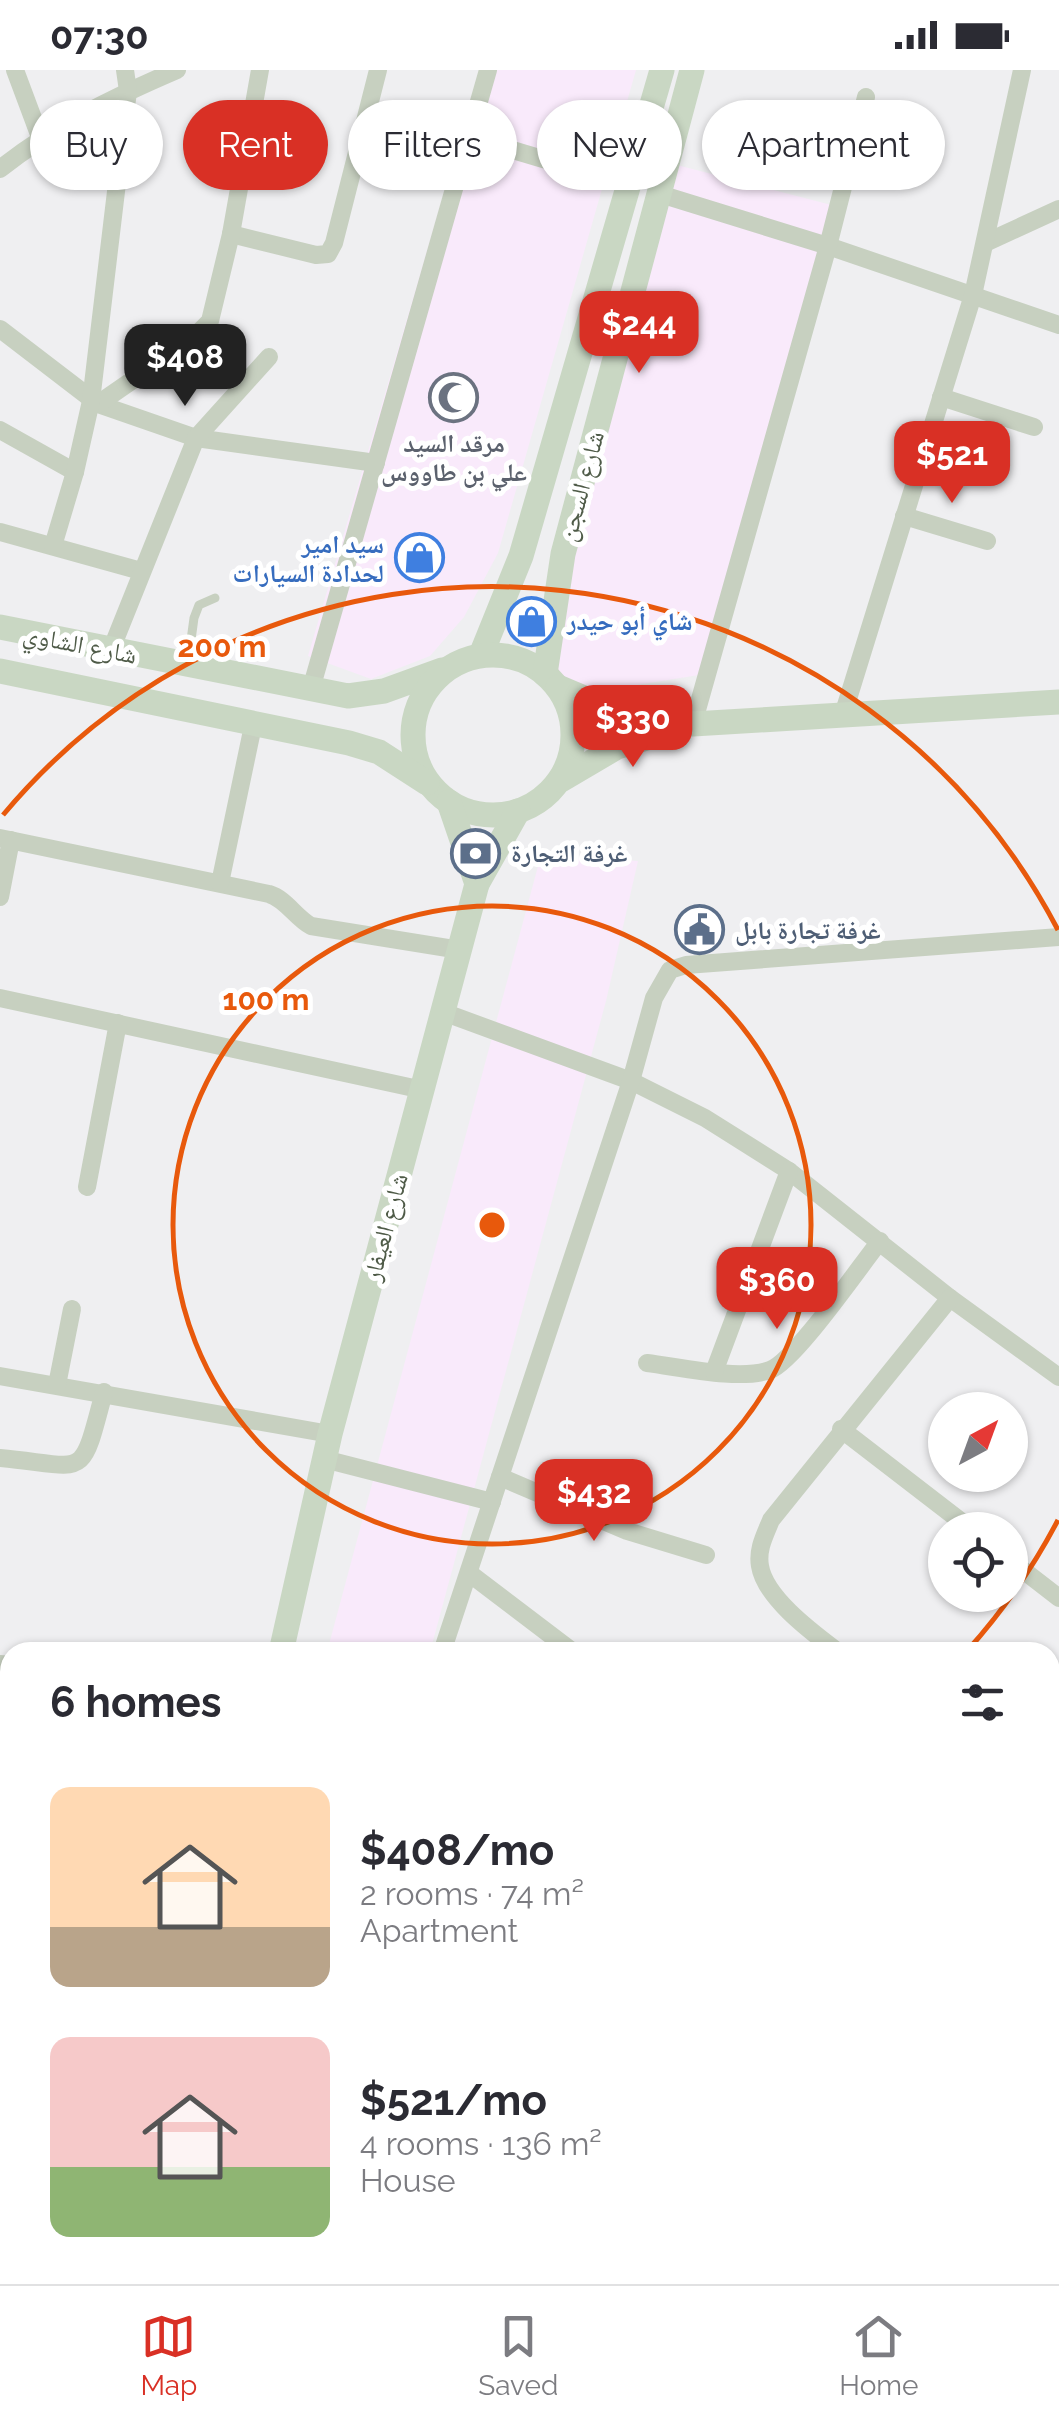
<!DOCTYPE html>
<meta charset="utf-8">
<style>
:root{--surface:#fff;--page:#f2f2f3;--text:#2b2b33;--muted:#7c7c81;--line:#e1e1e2;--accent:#d93025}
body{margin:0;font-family:Raleway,"Noto Naskh Arabic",sans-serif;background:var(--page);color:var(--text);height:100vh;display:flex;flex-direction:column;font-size:38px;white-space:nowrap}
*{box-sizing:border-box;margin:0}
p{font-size:32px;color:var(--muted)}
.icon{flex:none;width:55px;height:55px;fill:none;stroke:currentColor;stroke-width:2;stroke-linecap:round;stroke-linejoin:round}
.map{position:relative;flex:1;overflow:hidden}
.side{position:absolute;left:0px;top:1572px;width:1060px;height:642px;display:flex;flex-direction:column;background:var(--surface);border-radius:30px 30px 0 0;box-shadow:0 2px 8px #0004}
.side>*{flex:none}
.banner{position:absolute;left:30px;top:30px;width:1000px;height:90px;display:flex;gap:20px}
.needle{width:65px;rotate:41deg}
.tools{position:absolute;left:928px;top:1322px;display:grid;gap:20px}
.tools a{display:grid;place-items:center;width:100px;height:100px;border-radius:50%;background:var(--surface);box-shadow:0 2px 8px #0004;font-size:50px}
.price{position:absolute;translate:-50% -85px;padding:0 22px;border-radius:20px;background:var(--accent);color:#fff;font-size:32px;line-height:65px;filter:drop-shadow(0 2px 5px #0008)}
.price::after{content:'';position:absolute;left:50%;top:60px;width:30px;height:22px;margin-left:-15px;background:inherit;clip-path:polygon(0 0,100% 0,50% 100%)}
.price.active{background:#222;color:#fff}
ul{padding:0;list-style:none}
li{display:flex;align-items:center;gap:30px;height:250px;padding:0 50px}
li span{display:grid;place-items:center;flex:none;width:280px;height:200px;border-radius:20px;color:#555}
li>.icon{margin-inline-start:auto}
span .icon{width:120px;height:120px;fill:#fffc;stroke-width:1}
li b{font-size:42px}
h2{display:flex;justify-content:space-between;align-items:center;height:120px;padding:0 50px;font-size:42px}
.chip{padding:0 35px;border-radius:45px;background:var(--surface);box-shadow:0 2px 8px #0004;font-size:35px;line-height:90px}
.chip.active{background:var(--accent);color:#fff}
.status{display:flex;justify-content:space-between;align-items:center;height:70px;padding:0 50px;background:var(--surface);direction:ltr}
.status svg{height:28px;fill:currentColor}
.menu{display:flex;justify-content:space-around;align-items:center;height:140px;border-top:2px solid var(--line);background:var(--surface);font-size:28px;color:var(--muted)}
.menu a{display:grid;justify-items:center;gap:5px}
.menu .active{color:var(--accent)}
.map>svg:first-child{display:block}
.commercial{fill:#f9eafb}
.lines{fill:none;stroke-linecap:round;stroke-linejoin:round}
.lane{stroke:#c7d0c0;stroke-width:9}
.street{stroke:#c7d0c0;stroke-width:18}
.secondary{stroke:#c9d7c3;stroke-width:25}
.ring{fill:none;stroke:#e8590c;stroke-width:5}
.labels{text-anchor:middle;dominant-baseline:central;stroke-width:10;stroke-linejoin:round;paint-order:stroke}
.worship-label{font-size:25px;font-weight:bold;fill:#5b616d;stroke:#fff}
.street-label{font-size:25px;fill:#4f5b48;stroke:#fff}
.shop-label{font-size:25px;font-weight:bold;fill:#366cbe;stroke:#fff;text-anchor:end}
.service-label{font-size:25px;font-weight:bold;fill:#4e5e75;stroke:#fff;text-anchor:start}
.centre{fill:#e8590c;stroke:#fff;stroke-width:5}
.ring-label{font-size:30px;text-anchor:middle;font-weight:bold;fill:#e8590c;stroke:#fff;stroke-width:10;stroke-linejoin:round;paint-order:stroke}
</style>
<div class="status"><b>07:30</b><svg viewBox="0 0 49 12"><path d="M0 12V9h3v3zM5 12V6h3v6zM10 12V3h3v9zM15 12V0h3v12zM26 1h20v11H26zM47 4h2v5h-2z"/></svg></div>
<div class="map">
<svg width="1059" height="2214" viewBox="0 0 1059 2214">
<rect width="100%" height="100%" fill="#efeff1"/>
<g class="commercial">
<polygon points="480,0 636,0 498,483 464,547 430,586 371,609 308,586"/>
<polygon points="673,94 843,138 699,605 599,621 544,605"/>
<polygon points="541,785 638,791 606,931 430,1582 327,1582"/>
</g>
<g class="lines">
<polyline class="lane" points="188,592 194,548 199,535 215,528"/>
<g class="street">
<polyline points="15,0 40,67"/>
<polyline points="469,67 630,115"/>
<path d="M0,99C54,56 114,27 177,0"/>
<polyline points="660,124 828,176 1059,255"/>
<polyline points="231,164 316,185 328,184 334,173 378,0"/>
<polyline points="985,173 1059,139"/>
<polyline points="0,259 98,334 196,368 376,393"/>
<polyline points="941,327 1034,357"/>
<polyline points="98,334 192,269 210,251 231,164 260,0"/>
<polyline points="0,360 75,402"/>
<polyline points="904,446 987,471"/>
<polyline points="0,462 141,501"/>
<polyline points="53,476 75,402 91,331 128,21 125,0"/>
<polyline points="111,580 196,368 269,287"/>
<polyline points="311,619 488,0"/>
<polyline points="843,645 973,225 1022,0"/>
<polyline points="693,654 828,176 866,27"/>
<path d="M0,768L269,824C286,829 295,847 311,856L460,880"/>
<polyline points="220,813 254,651"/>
<polyline points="0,827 11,770"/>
<polyline points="0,928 423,1020"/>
<polyline points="443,942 631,1011 705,1048 789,1101 950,1228 1059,1307"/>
<polyline points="87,1117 118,953"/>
<path d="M647,1293C680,1297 739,1311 770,1300C794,1292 860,1196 880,1171"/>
<polyline points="714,1302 789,1101"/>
<polyline points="0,1306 330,1364"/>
<polyline points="57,1315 72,1239"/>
<polyline points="841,1359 972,1460"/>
<path d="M0,1388C88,1396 80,1413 104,1322"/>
<polyline points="324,1389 492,1432"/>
<polyline points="500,1407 627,1461 706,1485"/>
<polyline points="1010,1490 1059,1528"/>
<polyline points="469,1503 573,1582"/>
<polyline points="442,1582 631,1011 654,928 670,900 686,895 1059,867"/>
<path d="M838,1582C813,1563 765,1528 760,1496C757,1479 765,1465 771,1450L950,1228"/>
<polyline points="0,1594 10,1595"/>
<polyline points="0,1673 10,1611"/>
<polyline points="1050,1703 1059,1691"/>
<polyline points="1050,1745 1059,1752"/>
<polyline points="1050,1957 1059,1964"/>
<polyline points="1050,2050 1059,2055"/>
<polyline points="1050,2188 1059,2173"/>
<polyline points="174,2205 190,2214"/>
<polyline points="610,2205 623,2214"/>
<polyline points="0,2210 16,2214"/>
<polyline points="806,2214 811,2205"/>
<polyline points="1035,2214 1040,2205"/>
</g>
<g class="secondary">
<polyline points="0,557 348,626 384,621 442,600"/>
<polyline points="481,585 521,486 662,0"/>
<circle cx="493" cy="665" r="80"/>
<polyline points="0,601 349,673 379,682 427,713"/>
<polyline points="545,604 563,484 692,0"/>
<polyline points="558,617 622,644 693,654 1059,632"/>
<polyline points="561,710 617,677 679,658"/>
<polyline points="449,732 477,814"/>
<polyline points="281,1582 330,1364 477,814 518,741"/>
<polyline points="0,1946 10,1948"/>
<polyline points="50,2214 55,2205"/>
</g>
</g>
<g class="ring">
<circle cx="492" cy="1155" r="319"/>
<path d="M1058 1450A638 638 0 0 1 966 1582M3 745A638 638 0 0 1 1058 860"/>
</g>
<defs>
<symbol id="mosque-ring" viewBox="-11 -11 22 22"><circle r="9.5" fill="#fff" stroke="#6b7280" stroke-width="1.5"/><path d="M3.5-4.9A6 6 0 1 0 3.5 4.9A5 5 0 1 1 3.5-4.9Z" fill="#6b7280"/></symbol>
<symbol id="shop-ring" viewBox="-11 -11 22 22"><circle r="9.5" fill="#fff" stroke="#3f7fe0" stroke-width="1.5"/><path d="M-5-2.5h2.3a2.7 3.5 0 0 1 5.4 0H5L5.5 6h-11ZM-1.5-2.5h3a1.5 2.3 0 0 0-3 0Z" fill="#3f7fe0"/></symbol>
<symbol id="bank-ring" viewBox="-11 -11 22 22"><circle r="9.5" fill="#fff" stroke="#5c6f8a" stroke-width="1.5"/><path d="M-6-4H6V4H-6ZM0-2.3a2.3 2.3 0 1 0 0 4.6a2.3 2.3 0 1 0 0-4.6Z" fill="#5c6f8a"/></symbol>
<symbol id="civic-ring" viewBox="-11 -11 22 22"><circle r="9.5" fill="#fff" stroke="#5c6f8a" stroke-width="1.5"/><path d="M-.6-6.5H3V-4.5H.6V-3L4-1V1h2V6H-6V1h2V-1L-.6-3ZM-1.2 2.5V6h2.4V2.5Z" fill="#5c6f8a"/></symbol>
</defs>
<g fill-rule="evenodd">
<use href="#mosque-ring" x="426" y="300" width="55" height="55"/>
<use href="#shop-ring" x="392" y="460" width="55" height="55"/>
<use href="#shop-ring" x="504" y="524" width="55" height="55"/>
<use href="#bank-ring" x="448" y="756" width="55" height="55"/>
<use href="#civic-ring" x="672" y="832" width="55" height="55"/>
</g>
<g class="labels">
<g class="worship-label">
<text x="454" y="373">مرقد السيد<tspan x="454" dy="29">علي بن طاووس</tspan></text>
</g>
<g class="street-label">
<text transform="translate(581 416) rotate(-75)">شارع السجن</text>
<text transform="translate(80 574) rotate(11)">شارع الشاوي</text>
<text transform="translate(385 1157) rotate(-75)">شارع العيفار</text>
</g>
<g class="shop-label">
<text x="384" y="474">سيد امير<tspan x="384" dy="29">لحدادة السيارات</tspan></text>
<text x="567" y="551" text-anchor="start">شاي أبو حيدر</text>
</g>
<g class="service-label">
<text x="511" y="783">غرفة التجارة</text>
<text x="735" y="860">غرفة تجارة بابل</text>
</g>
</g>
<circle cx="492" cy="1155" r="15" class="centre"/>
<g class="ring-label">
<text x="222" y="587">200 m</text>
<text x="266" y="940">100 m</text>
</g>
</svg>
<div class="tools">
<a><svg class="needle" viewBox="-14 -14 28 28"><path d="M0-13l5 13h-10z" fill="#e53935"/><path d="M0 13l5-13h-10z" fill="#7c7c81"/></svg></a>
<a><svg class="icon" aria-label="locate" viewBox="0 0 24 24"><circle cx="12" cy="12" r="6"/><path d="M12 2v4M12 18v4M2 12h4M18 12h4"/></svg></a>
</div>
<b class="price" style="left:639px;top:306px">$244</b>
<b class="price active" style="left:185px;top:339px">$408</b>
<b class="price" style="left:952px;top:436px">$521</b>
<b class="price" style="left:633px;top:700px">$330</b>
<b class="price" style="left:777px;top:1262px">$360</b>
<b class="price" style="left:594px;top:1474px">$432</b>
<div class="banner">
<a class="chip">Buy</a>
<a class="chip active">Rent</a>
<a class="chip">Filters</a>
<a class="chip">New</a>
<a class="chip">Apartment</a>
</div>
<section class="side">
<h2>6 homes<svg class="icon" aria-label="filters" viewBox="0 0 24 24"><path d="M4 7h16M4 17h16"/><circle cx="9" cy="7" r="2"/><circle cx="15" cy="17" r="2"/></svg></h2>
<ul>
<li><span style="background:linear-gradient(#ffd9b3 70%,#b9a48a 0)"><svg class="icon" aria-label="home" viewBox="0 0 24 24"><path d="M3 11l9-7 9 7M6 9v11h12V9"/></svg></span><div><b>$408/mo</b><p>2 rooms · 74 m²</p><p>Apartment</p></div></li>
<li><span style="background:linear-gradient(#f6c9c9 65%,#8fb573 0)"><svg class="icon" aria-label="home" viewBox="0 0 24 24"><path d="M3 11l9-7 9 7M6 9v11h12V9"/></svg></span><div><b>$521/mo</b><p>4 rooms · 136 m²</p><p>House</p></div></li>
</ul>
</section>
</div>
<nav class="menu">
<a class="active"><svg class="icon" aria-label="map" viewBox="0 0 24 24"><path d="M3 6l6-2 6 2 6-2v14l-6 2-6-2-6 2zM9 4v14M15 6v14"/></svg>Map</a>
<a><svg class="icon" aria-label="saved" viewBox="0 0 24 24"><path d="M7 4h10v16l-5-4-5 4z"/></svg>Saved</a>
<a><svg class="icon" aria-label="home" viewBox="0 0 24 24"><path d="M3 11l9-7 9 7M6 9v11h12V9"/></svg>Home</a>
</nav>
